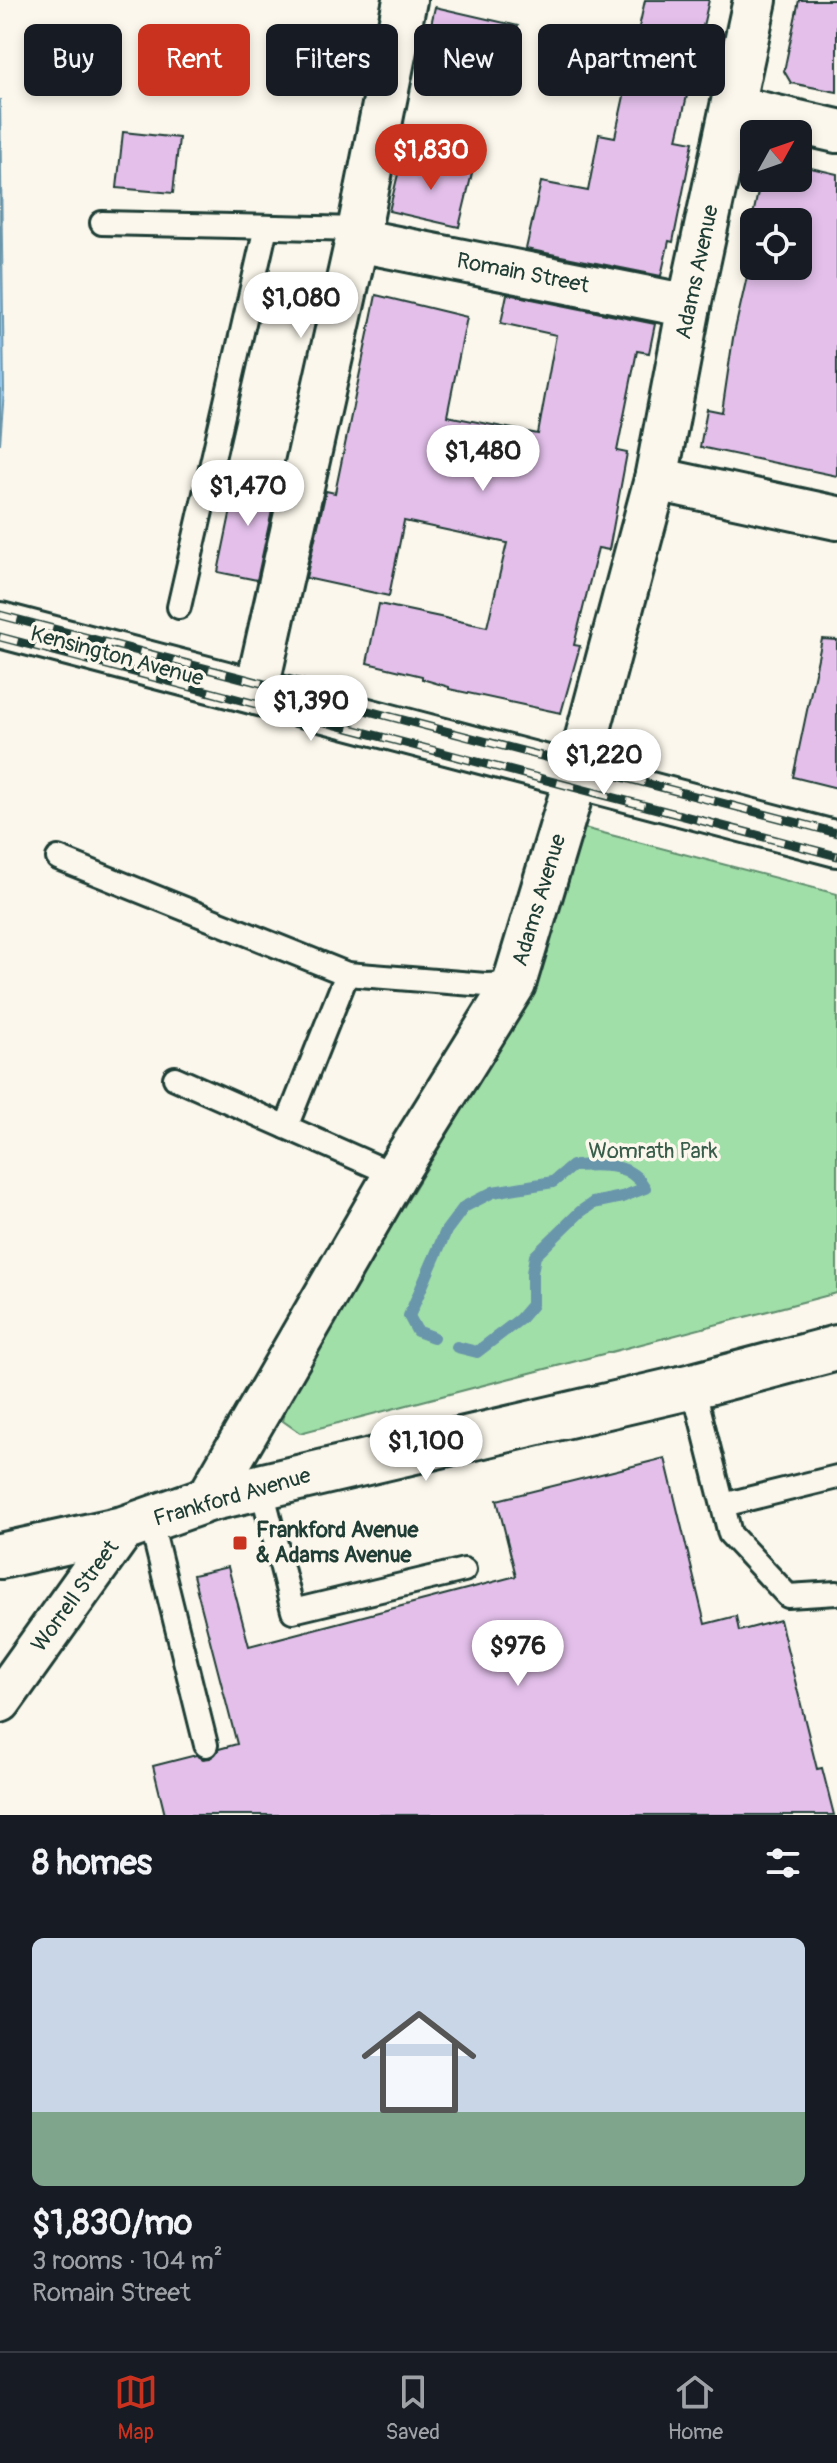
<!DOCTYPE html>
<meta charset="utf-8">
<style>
:root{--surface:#171b24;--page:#20242c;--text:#f1f3f6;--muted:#9ea1a6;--line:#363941;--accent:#c8321e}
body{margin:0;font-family:Pangolin,sans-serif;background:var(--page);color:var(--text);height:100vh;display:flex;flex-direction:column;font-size:30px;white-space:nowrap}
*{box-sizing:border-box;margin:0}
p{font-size:26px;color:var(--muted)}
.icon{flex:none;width:44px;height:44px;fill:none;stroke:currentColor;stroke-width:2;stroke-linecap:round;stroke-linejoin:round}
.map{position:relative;height:1815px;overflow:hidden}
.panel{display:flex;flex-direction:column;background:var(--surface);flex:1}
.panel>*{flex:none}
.banner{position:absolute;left:24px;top:24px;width:790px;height:72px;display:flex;gap:16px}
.needle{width:52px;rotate:50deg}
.fabs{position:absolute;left:740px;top:120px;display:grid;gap:16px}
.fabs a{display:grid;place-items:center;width:72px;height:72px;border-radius:12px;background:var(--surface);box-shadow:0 4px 12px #0003;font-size:40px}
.price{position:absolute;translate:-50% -68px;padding:0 18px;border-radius:28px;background:#fff;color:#222;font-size:26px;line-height:52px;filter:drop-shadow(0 2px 4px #0008)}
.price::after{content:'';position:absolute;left:50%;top:48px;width:24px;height:18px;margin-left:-12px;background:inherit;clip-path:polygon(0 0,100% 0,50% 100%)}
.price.on{background:var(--accent);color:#fff}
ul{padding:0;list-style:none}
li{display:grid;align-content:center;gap:16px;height:424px;padding:0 32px}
li span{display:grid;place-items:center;height:248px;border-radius:12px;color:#555}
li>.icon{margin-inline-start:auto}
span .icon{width:144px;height:144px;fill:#fffc;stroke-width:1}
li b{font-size:34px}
h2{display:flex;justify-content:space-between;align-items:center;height:96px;padding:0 32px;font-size:34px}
.tag{padding:0 28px;border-radius:12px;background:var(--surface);box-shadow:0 4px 12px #0003;font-size:28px;line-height:72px}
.tag.on{background:var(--accent);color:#fff}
.tab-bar{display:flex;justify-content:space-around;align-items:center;height:112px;border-top:2px solid var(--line);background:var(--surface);font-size:22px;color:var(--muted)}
.tab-bar a{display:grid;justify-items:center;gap:4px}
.tab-bar .on{color:var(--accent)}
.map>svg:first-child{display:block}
.green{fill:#a0dfa8;stroke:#608e6e;stroke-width:2}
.water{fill:#9ed1fb;stroke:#6b96ab;stroke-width:2}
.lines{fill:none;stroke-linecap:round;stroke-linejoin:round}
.stream{stroke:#6b96ab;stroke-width:12}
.building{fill:#e3bfea;stroke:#1f3d34;stroke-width:2;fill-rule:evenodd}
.service-casing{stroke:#1f3d34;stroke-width:28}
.minor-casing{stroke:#1f3d34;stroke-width:48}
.tertiary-casing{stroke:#1f3d34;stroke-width:50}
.secondary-casing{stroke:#1f3d34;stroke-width:50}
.service{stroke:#fbf7ec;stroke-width:22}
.minor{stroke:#fbf7ec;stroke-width:42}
.tertiary{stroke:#fbf7ec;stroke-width:44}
.secondary{stroke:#fbf7ec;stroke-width:44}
.rail-casing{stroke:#1f3d34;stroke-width:9}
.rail{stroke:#fbf7ec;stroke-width:6;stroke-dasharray:18;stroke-linecap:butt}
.poi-dot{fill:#c8321e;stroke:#fbf7ec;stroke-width:3}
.labels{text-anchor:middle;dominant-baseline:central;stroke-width:7;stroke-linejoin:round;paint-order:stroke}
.street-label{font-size:22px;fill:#1f3d34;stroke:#fbf7ec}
.park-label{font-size:22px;fill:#395d4b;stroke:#fbf7ec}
.poi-label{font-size:22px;font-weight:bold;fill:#1f3d34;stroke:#fbf7ec;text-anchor:start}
</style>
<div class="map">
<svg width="837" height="1815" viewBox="0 0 837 1815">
<rect width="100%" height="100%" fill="#fbf7ec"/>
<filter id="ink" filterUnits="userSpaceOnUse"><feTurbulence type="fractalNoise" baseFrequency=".0125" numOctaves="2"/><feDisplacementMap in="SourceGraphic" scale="16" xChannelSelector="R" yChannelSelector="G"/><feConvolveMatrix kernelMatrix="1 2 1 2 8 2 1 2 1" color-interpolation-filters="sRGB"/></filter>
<g filter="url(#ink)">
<polygon class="green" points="584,828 837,894 837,1293 300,1433 283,1421 288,1398 531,996"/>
<polygon class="water" points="0,99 4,391 0,444"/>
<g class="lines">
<path class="stream" d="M433,1337L417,1331L409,1316L446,1231L464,1207L493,1192L553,1182L572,1166C600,1165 629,1161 645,1188L622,1197L593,1203L580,1212L535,1256L532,1273V1305L520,1319L477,1352L457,1347"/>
</g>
<g class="building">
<polygon points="645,0 709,0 677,139 693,142 673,242 669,241 661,276 526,249 541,182 588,191 599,134 615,137"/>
<polygon points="799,0 837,0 837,92 791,83 784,71"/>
<polygon points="435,7 518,26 502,91 490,88 489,93 440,81 440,75 420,73"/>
<polygon points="123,132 179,138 173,193 117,188"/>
<polygon points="402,158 472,173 459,227 389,211"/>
<path d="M798,165L837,174V476L700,447L707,409L722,412L733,338L751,259L744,257L761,178H798ZM754,222H798V266H754Z"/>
<polygon points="507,294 655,324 649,353 637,351 617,451 627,453 609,550 598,548 574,645 580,646 561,713 449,689 449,687 422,679 422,676 367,663 379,604 487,627 507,543 404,521 389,596 306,578 326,491 335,493 376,295 467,317 447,416 538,434 556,335 501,323"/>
<polygon points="238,476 278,483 257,580 218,572"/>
<polygon points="822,639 837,640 837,788 793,777"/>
<polygon points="665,1458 705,1624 736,1616 739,1631 780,1620 817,1769 822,1768 834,1815 165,1815 153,1766 196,1755 203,1759 210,1758 219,1749 237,1744 193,1575 228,1567 249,1646 516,1576 497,1500"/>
</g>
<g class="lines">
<defs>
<g id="service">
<polyline points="102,223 359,229"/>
<polyline points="179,607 266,227"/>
<polyline points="58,858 347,974 286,1127"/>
<polyline points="347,974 486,985 514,984"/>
<polyline points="175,1078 395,1175"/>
<polyline points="693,1386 730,1534 788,1596 837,1593"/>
<polyline points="261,1486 293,1611 464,1570"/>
<polyline points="723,1505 837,1477"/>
<polyline points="150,1519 206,1745"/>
</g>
<g id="minor">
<polyline points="733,107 837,131"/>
<polyline points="357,240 689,306"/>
<polyline points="656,479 837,518"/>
<polyline points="256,693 357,240 405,0"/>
<polyline points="208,1499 395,1175 514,984 576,778 656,479 689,306 755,0"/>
<polyline points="0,1701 123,1529"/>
</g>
<polyline id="tertiary" points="0,625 837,844"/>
<polyline id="secondary" points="0,1556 123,1529 208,1499 693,1386 837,1348"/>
</defs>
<use href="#service" class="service-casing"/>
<use href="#minor" class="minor-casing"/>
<use href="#tertiary" class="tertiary-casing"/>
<use href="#secondary" class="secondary-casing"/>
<use href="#service" class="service"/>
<use href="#minor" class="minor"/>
<use href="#tertiary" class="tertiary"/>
<use href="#secondary" class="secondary"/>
<defs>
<g id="rail">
<polyline points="0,615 837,833"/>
<polyline points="0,637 837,856"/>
</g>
</defs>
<use href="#rail" class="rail-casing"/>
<use href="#rail" class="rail"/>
</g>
</g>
<rect class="poi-dot" x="232" y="1535" width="16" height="16" rx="4"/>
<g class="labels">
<g class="street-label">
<text transform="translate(697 272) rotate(-78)">Adams Avenue</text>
<text transform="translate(523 273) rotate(11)">Romain Street</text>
<text transform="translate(117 656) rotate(15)">Kensington Avenue</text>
<text transform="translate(539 900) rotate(-73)">Adams Avenue</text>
<text transform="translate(232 1497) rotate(-16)">Frankford Avenue</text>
<text transform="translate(75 1596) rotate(-54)">Worrell Street</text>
</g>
<g class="park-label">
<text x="653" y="1151">Womrath Park</text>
</g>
<g class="poi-label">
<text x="256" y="1530">Frankford Avenue<tspan x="256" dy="25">&amp; Adams Avenue</tspan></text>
</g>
</g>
</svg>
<div class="fabs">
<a><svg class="needle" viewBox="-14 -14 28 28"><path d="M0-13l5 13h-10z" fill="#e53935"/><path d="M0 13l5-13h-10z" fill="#9ea1a6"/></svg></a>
<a><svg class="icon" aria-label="locate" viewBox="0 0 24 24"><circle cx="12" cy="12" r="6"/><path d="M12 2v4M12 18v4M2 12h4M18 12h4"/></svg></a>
</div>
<b class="price on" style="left:431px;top:192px">$1,830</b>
<b class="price" style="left:301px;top:340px">$1,080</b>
<b class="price" style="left:483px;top:493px">$1,480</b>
<b class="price" style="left:248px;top:528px">$1,470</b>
<b class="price" style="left:311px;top:743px">$1,390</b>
<b class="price" style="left:604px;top:797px">$1,220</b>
<b class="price" style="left:426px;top:1483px">$1,100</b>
<b class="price" style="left:518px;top:1688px">$976</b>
<div class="banner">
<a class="tag">Buy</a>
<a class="tag on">Rent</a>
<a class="tag">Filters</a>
<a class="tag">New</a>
<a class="tag">Apartment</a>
</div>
</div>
<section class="panel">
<h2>8 homes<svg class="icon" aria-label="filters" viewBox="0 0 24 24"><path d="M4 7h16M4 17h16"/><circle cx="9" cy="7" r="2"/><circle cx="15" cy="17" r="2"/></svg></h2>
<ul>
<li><span style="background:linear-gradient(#c9d6e8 70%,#7fa58c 0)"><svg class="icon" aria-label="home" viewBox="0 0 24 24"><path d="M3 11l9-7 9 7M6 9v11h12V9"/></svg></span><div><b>$1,830/mo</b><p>3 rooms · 104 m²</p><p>Romain Street</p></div></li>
</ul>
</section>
<nav class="tab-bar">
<a class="on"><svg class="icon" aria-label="map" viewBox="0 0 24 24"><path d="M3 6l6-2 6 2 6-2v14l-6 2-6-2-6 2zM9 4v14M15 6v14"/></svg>Map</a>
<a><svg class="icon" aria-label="saved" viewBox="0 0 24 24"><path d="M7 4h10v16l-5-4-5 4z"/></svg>Saved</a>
<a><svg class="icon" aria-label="home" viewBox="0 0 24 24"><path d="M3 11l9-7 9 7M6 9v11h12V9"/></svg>Home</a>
</nav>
